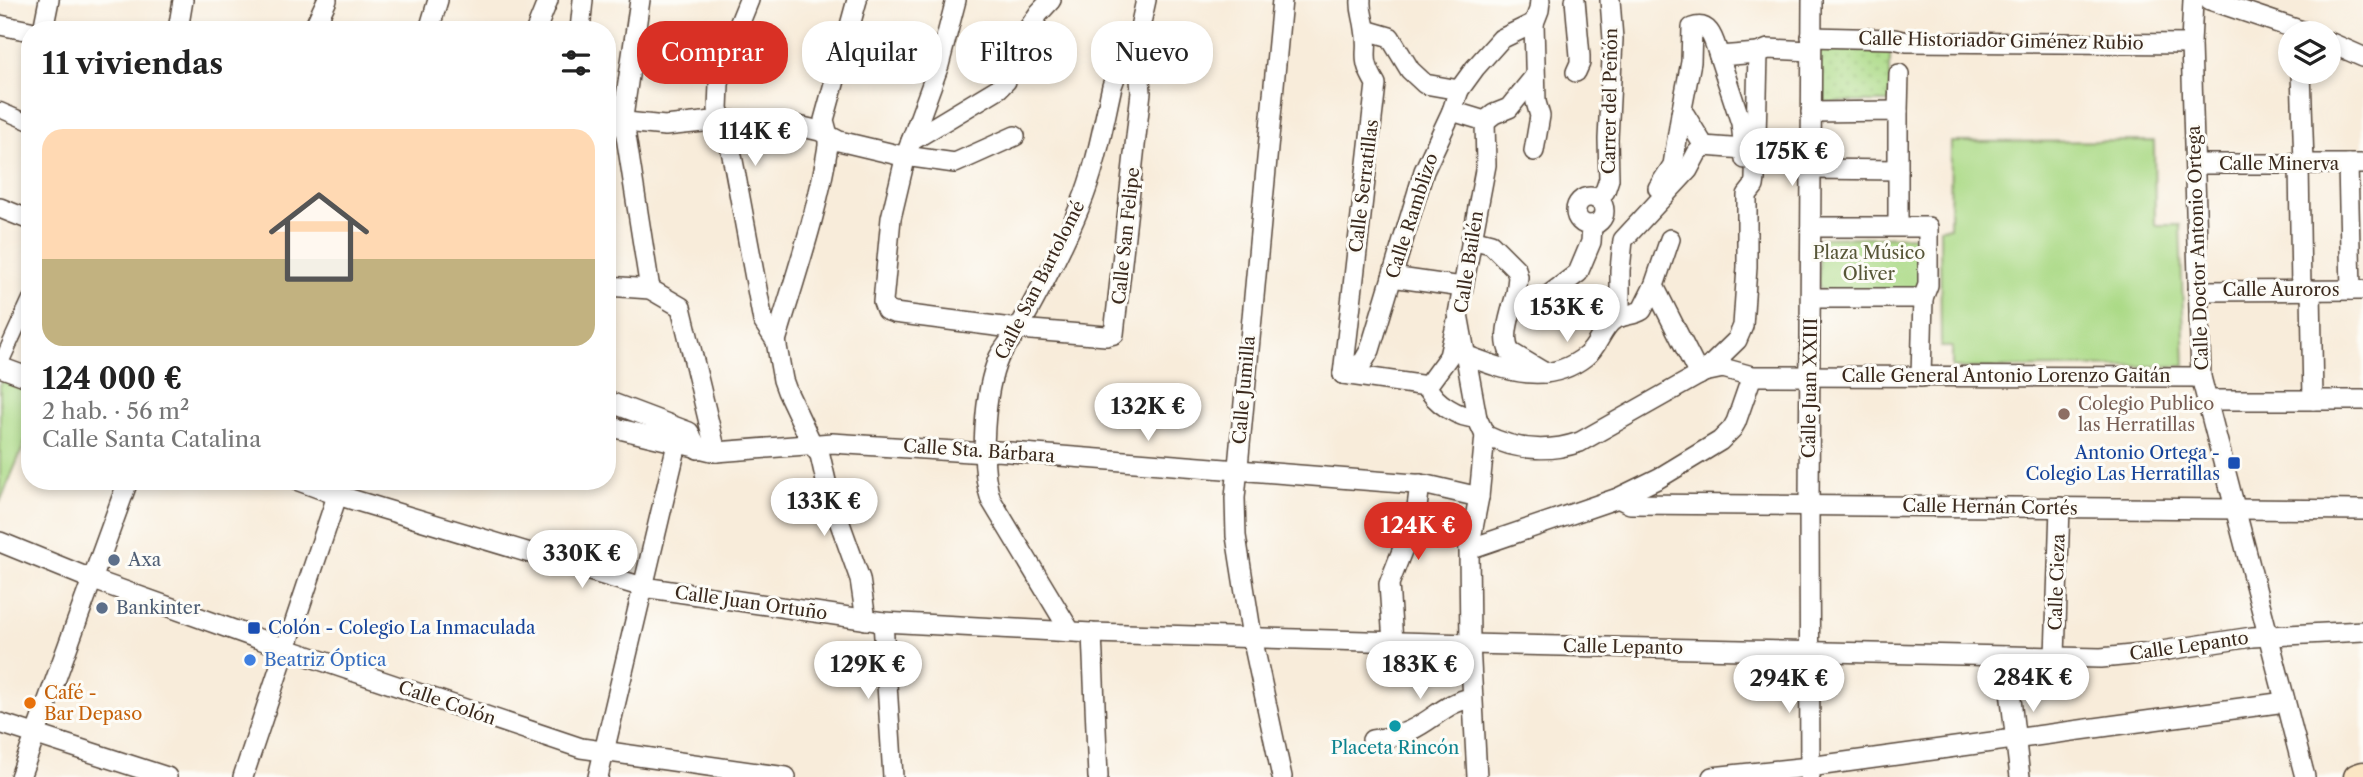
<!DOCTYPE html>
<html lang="es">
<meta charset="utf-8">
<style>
:root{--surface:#fff;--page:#f6f6f6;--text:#222;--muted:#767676;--accent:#d93025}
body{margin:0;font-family:"Libre Caslon Text",serif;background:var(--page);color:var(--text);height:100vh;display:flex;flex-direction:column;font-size:26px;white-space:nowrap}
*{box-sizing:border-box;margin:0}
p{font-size:23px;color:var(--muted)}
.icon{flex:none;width:38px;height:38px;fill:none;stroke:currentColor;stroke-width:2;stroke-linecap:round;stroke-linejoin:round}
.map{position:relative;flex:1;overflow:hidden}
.panel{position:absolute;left:21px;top:21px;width:595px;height:469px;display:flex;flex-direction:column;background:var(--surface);border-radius:28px;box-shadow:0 4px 10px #0003}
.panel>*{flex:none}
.guide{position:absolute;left:637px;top:21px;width:665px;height:63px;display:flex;gap:14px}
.fabs{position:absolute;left:2278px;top:21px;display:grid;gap:14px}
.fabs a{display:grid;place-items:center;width:63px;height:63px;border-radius:50%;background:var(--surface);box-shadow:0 4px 10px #0003;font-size:35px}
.price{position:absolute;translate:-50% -60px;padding:0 16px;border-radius:24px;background:#fff;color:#222;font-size:23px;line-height:46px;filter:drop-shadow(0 2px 4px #0008)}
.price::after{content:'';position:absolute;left:50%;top:42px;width:21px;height:16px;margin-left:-10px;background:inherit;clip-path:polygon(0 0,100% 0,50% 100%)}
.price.active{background:var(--accent);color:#fff}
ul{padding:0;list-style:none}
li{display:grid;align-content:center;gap:14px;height:371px;padding:0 21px}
li span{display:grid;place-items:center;height:217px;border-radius:21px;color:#555}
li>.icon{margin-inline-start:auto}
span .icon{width:126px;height:126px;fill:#fffc;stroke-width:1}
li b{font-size:30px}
h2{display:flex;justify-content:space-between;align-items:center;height:84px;padding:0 21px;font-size:30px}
.chip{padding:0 24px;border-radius:28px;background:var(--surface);box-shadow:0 4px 10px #0003;font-size:24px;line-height:63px}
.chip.active{background:var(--accent);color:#fff}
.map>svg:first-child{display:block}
.grass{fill:url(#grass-dots);stroke:#748252;stroke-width:2}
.green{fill:#acda87;stroke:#748252;stroke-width:2}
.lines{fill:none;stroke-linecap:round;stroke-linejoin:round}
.pedestrian-casing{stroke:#57473a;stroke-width:17}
.minor-casing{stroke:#57473a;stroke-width:22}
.secondary-casing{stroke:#57473a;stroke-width:29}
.pedestrian{stroke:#fff;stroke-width:14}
.minor{stroke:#fff;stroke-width:19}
.secondary{stroke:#fbe6c4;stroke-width:26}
.education-dot{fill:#8d6e63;stroke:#fdfcf7;stroke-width:2.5}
.transit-dot{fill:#1a4fb4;stroke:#fdfcf7;stroke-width:2.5}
.service-dot{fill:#5c6f8a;stroke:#fdfcf7;stroke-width:2.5}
.shop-dot{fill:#3f7fe0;stroke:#fdfcf7;stroke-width:2.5}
.food-dot{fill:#e8710a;stroke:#fdfcf7;stroke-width:2.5}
.culture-dot{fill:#0f9aa8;stroke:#fdfcf7;stroke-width:2.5}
.labels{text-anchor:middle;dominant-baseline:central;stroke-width:6;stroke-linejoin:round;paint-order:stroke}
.street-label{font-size:18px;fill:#3b2a1e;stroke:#fdfcf7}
.park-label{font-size:18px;fill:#575638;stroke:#fdfcf7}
.education-label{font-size:18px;fill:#785e54;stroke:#fdfcf7;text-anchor:start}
.transit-label{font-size:18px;fill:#164399;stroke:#fdfcf7;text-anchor:end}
.service-label{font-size:18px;fill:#4e5e75;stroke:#fdfcf7;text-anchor:start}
.shop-label{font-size:18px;fill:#366cbe;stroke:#fdfcf7;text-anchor:start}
.food-label{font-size:18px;fill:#c56008;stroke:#fdfcf7;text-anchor:start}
.culture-label{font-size:18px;fill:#0d838f;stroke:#fdfcf7}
</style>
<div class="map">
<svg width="2363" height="777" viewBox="0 0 2363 777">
<defs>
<pattern id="grass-dots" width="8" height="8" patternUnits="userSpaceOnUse" patternTransform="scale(1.75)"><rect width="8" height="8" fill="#acda87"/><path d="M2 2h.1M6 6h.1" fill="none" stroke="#95bb74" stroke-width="1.8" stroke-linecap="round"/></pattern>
</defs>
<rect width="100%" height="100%" fill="#fdfcf7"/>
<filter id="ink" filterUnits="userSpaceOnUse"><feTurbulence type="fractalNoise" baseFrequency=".0143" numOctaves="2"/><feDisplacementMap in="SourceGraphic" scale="14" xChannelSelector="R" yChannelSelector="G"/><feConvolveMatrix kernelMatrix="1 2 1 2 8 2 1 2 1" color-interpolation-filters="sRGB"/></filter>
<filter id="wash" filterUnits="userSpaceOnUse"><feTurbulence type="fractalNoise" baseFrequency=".00686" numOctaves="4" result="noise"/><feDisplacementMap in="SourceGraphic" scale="28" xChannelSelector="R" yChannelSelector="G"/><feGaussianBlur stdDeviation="1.57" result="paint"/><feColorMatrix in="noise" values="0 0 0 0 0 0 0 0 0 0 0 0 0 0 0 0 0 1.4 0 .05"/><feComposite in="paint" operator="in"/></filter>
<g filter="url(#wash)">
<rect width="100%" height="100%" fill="#f8ecda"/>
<polygon class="grass" points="1818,43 1890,44 1890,102 1818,102"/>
<g class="green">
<polygon points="2154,141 2155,225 2180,225 2185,366 1952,368 1952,347 1941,347 1940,228 1950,227 1951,142"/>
<polygon points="1920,236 1920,291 1824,291 1819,287 1819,238"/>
<polygon points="3,376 30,386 30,431 0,502 0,384"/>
</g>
</g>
<g filter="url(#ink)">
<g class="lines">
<defs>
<g id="pedestrian">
<polyline points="0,110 30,123"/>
<polyline points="0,365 30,299"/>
</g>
<g id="minor">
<polyline points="640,0 623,117 650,289"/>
<polyline points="749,0 726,57 719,84 718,109 728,135 735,171 763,321 776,341 783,380 787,391 812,444 820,455 828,490 860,579 866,620"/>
<polyline points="956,0 939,65 906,155 891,218 883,302 886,310 894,313 1019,329 1106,336 1114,334 1141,92 1137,41"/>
<polyline points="1282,0 1235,498 1236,536 1252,637 1282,777"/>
<polyline points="1575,0 1580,56 1580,63 1576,72"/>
<polyline points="2193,0 2191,44 2201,377 2305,777"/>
<polyline points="2210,0 2308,33"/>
<polyline points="0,25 30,31"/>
<polyline points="43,30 49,0"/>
<polyline points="178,30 183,0"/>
<polyline points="313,30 327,0"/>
<polyline points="429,30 438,0"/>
<polyline points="536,30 548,0"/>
<polyline points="580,30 583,0"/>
<polyline points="1366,30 1390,37 1410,70 1425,84 1459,90"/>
<polyline points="1811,37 1894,39 1907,42 2191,44"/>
<polyline points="2329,42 2363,57"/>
<path d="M1719,56C1714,42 1711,21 1692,28L1691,62L1681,114L1685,115L1704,146L1744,149"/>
<polyline points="2301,72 2304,164"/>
<polyline points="1452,111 1485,121 1486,165 1458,314 1477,418 1485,435"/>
<polyline points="1898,111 1899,74"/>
<polyline points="1811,112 1898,111 1898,170 1812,169"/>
<polyline points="607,120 665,126 722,120 794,125 820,131 839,141 898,155 955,163 1015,136"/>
<polyline points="1485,121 1494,114 1509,108 1535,76"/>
<polyline points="911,141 999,88 1006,81 1026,32 1039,13 1051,0"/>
<polyline points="1534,151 1540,116 1536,102 1534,23"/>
<polyline points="1745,159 1741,123 1719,56 1758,53"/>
<polyline points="2195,164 2363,164"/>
<polyline points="2299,164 2301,290"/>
<polyline points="2348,164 2351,290"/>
<polyline points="1898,170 1898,226"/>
<polyline points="1658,188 1673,165 1681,114"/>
<circle cx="1590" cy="211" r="14"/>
<polyline points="1597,199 1605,191 1609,179 1608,139 1613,39 1610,0"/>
<polyline points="0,208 30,220"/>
<polyline points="1812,227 1928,227 1928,285 1923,298"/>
<polyline points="1471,239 1491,244 1516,269 1518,277 1516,294"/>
<polyline points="1670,239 1654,286 1699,375"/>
<polyline points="1392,277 1462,287"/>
<polyline points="607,286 650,289 681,307 716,452"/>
<polyline points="2311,290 2313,400"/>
<polyline points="2198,291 2363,290"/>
<polyline points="1811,298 1923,298 1921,377"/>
<polyline points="1620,317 1620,270 1623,240 1688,170 1697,153 1704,146"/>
<path d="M776,341C795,277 818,212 828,146V135L824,120L857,0"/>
<path d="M1465,355C1505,370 1547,387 1586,356C1598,347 1601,330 1612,321C1621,314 1633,316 1642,310L1654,286"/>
<polyline points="0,367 30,378"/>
<polyline points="1704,372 1737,340 1743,326 1747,267 1747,195 1754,186 1755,179 1758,53 1768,49 1811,51"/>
<path d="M1545,373L1510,352C1501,337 1512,310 1516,294L1524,305L1533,307L1578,273L1591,242L1592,225"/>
<polyline points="1343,374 1363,362 1370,350 1424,171 1452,111 1459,90 1475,68 1501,39 1534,23 1539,10 1540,0"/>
<path d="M1343,374L1376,84C1359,56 1370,55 1365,29C1364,18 1360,11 1361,0"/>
<polyline points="1343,374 1427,386 1449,356 1456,325"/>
<path d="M1427,386C1434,403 1459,418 1477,418"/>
<polyline points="2207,400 2363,400"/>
<polyline points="607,401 689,432 698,449"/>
<polyline points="607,426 716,452 832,443 985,453 997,451 1427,485 1479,497"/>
<polyline points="299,481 337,495 643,587 883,622 1092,633 1470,644 2101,658 2142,654 2252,637 2363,631"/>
<polyline points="1618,498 1630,504 2363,510"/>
<polyline points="0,542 91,579 287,649 581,748 786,777"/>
<polyline points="1469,549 1618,498 1659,478 1720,441 1732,429 1736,422 1752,376"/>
<polyline points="883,622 893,777"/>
<path d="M1070,631L991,500C979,465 984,391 999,357C1005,346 1014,337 1020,326C1042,287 1063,247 1080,206C1096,168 1103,126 1112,86L1116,75L1137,41L1146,0"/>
<polyline points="1092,633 1098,777"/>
<polyline points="1393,642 1389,584 1416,515 1420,484"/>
<polyline points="2006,656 2020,777"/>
<polyline points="2055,656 2060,507"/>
<polyline points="0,723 167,777"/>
<path d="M1372,740C1386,738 1399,736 1411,730C1433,720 1448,701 1472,698"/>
<polyline points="20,777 128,481"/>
<polyline points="243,777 342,481"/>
<polyline points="598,777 677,444"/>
<path d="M1477,777L1470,644L1469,549L1479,497L1485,435C1515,450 1548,453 1580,442L1704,372L1723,368L1752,376L2201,377"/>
<polyline points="1712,777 1809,767 2285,702"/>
<polyline points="1810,777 1809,505 1812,0"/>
</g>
<polyline id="secondary" points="2357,777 2363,775"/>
</defs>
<use href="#pedestrian" class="pedestrian-casing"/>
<use href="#minor" class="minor-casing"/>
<use href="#secondary" class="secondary-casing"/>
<use href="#pedestrian" class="pedestrian"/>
<use href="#minor" class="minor"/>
<use href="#secondary" class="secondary"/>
</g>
</g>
<circle class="education-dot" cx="2064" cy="414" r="7"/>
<g class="transit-dot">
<rect x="2227" y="456" width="14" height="14" rx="3.5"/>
<rect x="247" y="621" width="14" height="14" rx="3.5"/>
</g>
<g class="service-dot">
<circle cx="114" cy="560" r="7"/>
<circle cx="102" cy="608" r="7"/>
</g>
<circle class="shop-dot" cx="250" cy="660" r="7"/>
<circle class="food-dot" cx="30" cy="703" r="7"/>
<circle class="culture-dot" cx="1395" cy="726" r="7"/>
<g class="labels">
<g class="street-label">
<text transform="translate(2001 41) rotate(1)">Calle Historiador Giménez Rubio</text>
<text transform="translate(1610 101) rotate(-89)">Carrer del Peñón</text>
<text x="2279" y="164">Calle Minerva</text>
<text transform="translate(1364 186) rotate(-83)">Calle Serratillas</text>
<text transform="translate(1412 216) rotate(-72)">Calle Ramblizo</text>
<text transform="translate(1126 236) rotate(-84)">Calle San Felipe</text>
<text transform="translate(2198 248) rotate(-92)">Calle Doctor Antonio Ortega</text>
<text transform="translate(1469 262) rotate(-81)">Calle Bailén</text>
<text transform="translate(1040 280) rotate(-63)">Calle San Bartolomé</text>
<text x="2281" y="290">Calle Auroros</text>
<text x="2006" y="376">Calle General Antonio Lorenzo Gaitán</text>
<text transform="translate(1810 388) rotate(-89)">Calle Juan XXIII</text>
<text transform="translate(1244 390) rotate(-85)">Calle Jumilla</text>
<text transform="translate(979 451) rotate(4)">Calle Sta. Bárbara</text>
<text transform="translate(1990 507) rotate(1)">Calle Hernán Cortés</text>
<text transform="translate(2057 582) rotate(-88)">Calle Cieza</text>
<text transform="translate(751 603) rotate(8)">Calle Juan Ortuño</text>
<text transform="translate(2189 646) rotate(-8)">Calle Lepanto</text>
<text transform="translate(1623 647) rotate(1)">Calle Lepanto</text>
<text transform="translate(447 703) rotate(19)">Calle Colón</text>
</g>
<g class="park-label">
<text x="1869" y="253">Plaza Músico<tspan x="1869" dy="21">Oliver</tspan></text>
</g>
<g class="education-label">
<text x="2078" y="404">Colegio Publico<tspan x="2078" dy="21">las Herratillas</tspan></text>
</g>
<g class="transit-label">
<text x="2220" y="453">Antonio Ortega -<tspan x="2220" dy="21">Colegio Las Herratillas</tspan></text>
<text x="268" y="628" text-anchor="start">Colón - Colegio La Inmaculada</text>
</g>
<g class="service-label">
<text x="128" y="560">Axa</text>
<text x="116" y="608">Bankinter</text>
</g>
<g class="shop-label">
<text x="264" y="660">Beatriz Óptica</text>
</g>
<g class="food-label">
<text x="44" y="693">Café -<tspan x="44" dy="21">Bar Depaso</tspan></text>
</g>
<g class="culture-label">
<text x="1395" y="748">Placeta Rincón</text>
</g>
</g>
</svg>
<div class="fabs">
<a><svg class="icon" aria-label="layers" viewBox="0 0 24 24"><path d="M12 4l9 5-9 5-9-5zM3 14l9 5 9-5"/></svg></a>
</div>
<b class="price" style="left:755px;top:168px">114K €</b>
<b class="price" style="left:1792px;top:188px">175K €</b>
<b class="price" style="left:1567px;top:344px">153K €</b>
<b class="price" style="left:1148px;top:443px">132K €</b>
<b class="price" style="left:824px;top:538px">133K €</b>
<b class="price active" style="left:1418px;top:562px">124K €</b>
<b class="price" style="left:582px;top:590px">330K €</b>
<b class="price" style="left:868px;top:701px">129K €</b>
<b class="price" style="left:1420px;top:701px">183K €</b>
<b class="price" style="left:2033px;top:714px">284K €</b>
<b class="price" style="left:1789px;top:715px">294K €</b>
<div class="guide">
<a class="chip active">Comprar</a>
<a class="chip">Alquilar</a>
<a class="chip">Filtros</a>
<a class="chip">Nuevo</a>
</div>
<section class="panel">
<h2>11 viviendas<svg class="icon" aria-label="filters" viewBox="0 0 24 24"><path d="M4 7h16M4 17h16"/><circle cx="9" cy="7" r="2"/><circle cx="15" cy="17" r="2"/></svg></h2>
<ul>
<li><span style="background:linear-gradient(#ffd9b3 60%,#c2b280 0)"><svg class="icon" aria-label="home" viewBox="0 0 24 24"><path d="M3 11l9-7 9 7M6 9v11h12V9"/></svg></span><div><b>124 000 €</b><p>2 hab. · 56 m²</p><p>Calle Santa Catalina</p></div></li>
</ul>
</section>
</div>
